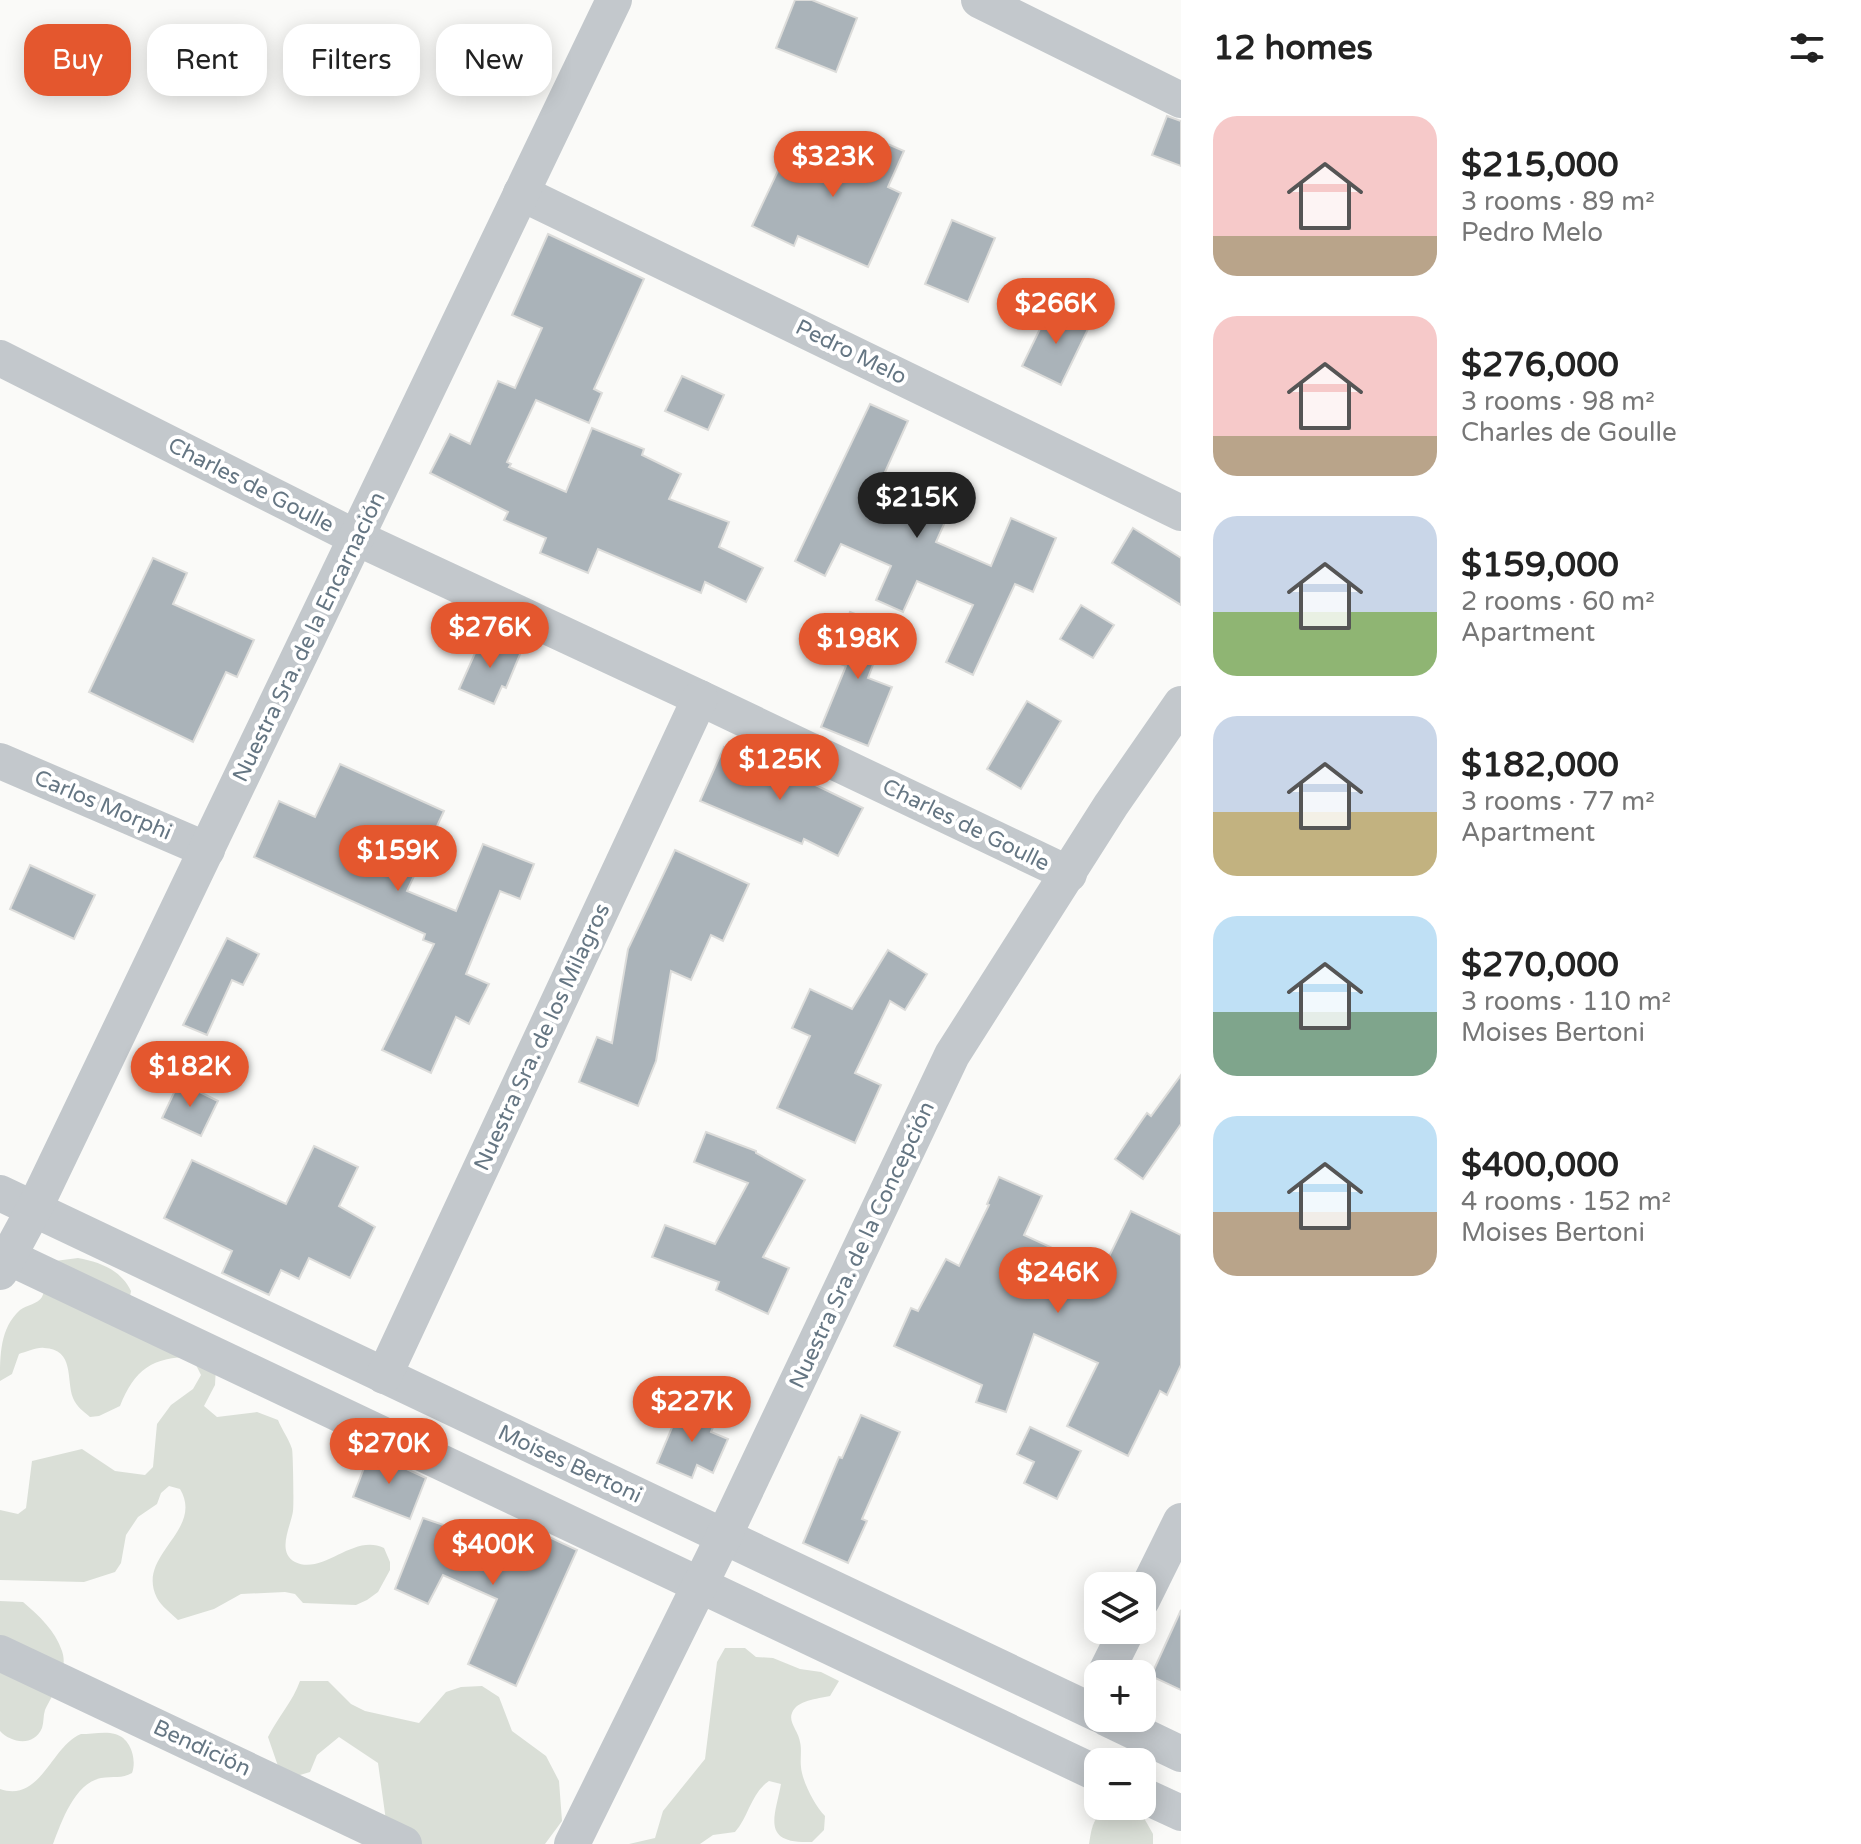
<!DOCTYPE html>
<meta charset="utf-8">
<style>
:root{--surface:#fff;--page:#f2f2f2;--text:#222;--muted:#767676;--accent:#e4572e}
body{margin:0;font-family:"Varela Round",sans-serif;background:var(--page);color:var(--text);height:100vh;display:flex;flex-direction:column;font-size:30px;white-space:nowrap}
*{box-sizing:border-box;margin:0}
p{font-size:26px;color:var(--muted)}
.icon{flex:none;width:44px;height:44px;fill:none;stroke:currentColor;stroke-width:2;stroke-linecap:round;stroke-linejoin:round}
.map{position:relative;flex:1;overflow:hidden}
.panel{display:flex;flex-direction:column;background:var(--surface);width:680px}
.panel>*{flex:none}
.banner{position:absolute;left:24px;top:24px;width:760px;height:72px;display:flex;gap:16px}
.controls{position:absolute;left:1084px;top:1572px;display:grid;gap:16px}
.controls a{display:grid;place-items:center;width:72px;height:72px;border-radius:16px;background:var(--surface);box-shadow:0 4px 20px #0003;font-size:40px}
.price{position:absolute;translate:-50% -68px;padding:0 18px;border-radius:28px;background:var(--accent);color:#fff;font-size:26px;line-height:52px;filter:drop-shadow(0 2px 4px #0008)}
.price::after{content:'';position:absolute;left:50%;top:48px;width:24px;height:18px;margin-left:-12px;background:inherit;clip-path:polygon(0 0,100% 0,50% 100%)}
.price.selected{background:#222;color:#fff}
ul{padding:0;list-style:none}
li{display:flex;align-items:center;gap:24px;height:200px;padding:0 32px}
li span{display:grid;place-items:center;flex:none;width:224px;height:160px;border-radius:24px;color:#555}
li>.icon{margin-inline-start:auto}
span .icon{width:96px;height:96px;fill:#fffc;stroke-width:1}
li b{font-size:34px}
h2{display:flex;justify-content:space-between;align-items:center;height:96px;padding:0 32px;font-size:34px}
.chip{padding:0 28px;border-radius:24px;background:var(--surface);box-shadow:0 4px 20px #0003;font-size:28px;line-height:72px}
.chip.selected{background:var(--accent);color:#fff}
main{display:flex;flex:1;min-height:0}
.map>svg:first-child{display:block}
.green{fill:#dadfd7}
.building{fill:#aab3b9;stroke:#dcdcda;stroke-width:2}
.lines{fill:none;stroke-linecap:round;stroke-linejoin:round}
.minor{stroke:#c3c8cc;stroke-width:36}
.labels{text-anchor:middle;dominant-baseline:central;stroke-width:8;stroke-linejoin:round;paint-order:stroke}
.street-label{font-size:22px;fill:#657683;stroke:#fff}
</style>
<main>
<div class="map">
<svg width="1181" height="1844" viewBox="0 0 1181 1844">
<rect width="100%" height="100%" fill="#fafaf8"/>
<g class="green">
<path d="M78,1258C100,1262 121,1270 131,1291L129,1302L216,1367L215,1385L204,1406L217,1417L257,1412L278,1420C282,1430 289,1439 292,1449C293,1452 294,1505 293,1511C291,1526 276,1552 295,1562C323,1576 353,1533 384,1548L390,1562V1570L378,1592L367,1600L356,1605L303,1603L295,1594L285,1592L241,1594L214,1609L178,1620C172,1614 161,1606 157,1598C135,1555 205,1531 180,1489L169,1486L161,1493L157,1504L138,1517L126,1535L121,1563L115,1572L84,1582L0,1580V1510L18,1514L26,1508L32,1461L82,1449L115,1471L145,1475L153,1467L157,1424L171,1405L193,1389L201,1375L192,1357C152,1357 135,1369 120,1406L99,1416L90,1417C83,1411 77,1407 73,1398C66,1380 75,1349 44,1348C37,1347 26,1352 19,1354L12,1374L0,1381C0,1355 0,1328 20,1310C27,1305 38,1304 42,1297C46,1289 46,1274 48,1265L55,1261Z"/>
<path d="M0,1601L23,1602C39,1616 55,1630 62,1651C69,1671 53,1693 45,1710C43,1716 44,1722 42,1728C34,1747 11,1743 0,1731Z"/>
<path d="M725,1648H745L756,1657L773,1658L800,1669L821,1672L839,1681L830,1696C817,1699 797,1700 792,1713C788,1722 799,1732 800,1742C802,1750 800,1759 801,1767C802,1781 815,1806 825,1816L824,1830L812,1842C760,1844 775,1817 781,1784L769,1781C751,1793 749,1816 735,1832L713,1835L700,1844H629L655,1838L663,1811L705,1759L717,1662Z"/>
<path d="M300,1681H328L351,1704L365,1711L419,1723L446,1692L461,1687L482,1686L499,1697L512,1731L546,1756L559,1781L562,1821L545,1844H401L387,1828L378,1763L339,1737L317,1755L310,1772L290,1778L279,1769L268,1737C278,1717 293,1701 300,1681Z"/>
<path d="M81,1734C91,1734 106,1731 115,1734C131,1738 137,1760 132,1773C122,1779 113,1776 101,1778C74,1784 62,1821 53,1844H0V1789C41,1803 51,1746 81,1734Z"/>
<path d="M1121,1806L1140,1811L1153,1834V1844H1089C1093,1818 1095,1814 1121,1806Z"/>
</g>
<g class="building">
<polygon points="795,0 812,0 857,18 836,72 776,48"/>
<polygon points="1167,116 1181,121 1181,166 1152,155"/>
<polygon points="864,134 904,151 888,187 901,193 868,267 798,236 794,246 752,226 792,141 850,168"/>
<polygon points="952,220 995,238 968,302 925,284"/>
<polygon points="548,234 644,279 594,389 602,393 589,423 536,400 507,462 511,464 509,467 566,492 592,428 644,449 642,455 681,474 669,499 729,522 719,547 763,568 746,602 705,582 701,593 598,549 588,573 540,553 546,538 504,520 508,512 430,473 450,434 470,444 498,381 515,388 542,328 512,315"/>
<polygon points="1051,306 1090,325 1061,385 1022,366"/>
<polygon points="682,376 724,395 708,430 665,411"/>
<polygon points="870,404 908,421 881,481 950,511 936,542 991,566 1011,518 1056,538 1033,592 1015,584 973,675 946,662 973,605 917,581 903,612 876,600 891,566 841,544 825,576 795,561"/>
<polygon points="1133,528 1181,558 1181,605 1112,563"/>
<polygon points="153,558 187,573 173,604 254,640 237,677 226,672 193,742 89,692"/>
<polygon points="1081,605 1114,625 1093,658 1060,639"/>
<polygon points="850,612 865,618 867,614 889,622 868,678 892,687 868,746 821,727 846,666 832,661"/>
<polygon points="483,635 521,652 506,688 502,686 494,704 459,689"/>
<polygon points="1027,701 1061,721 1021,789 987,769"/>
<polygon points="724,747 798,780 799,777 863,808 838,856 804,839 802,844 700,801"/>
<polygon points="340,764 444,811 407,891 456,911 483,844 534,864 520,899 500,891 466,974 489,984 469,1024 456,1017 431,1073 382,1050 434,944 423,940 425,934 254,857 279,801 315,817"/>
<polygon points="675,850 749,884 723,941 711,935 691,980 671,971 656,1061 638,1106 579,1082 597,1037 612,1043 628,949"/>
<polygon points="30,865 95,895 74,939 10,909"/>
<polygon points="227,938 259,954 243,985 232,980 207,1035 183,1025"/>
<polygon points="888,950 927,974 905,1010 890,1001 855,1073 881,1085 855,1143 777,1108 810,1036 792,1028 810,989 852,1009"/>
<polygon points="1181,1075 1181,1124 1143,1179 1115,1159 1147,1113 1151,1116"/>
<polygon points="179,1082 218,1101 201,1136 162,1118"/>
<polygon points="706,1132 756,1151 756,1153 805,1180 763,1257 789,1268 768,1314 716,1290 719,1282 652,1257 665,1225 715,1244 748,1183 694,1162"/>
<polygon points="314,1146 358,1167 339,1206 375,1227 350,1278 309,1258 299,1279 281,1270 269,1295 222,1273 232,1251 164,1218 192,1160 286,1204"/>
<polygon points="999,1177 1042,1196 1024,1235 1102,1271 1131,1211 1181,1235 1181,1365 1167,1395 1160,1391 1128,1456 1067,1426 1098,1363 1034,1334 1006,1412 976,1402 982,1385 894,1346 911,1308 918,1311 946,1259 959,1266 989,1205 987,1204"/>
<polygon points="681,1406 716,1420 711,1432 728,1439 713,1473 697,1465 692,1478 657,1463"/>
<polygon points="861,1415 900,1432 862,1519 867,1521 848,1563 803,1543 839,1457 842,1458"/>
<polygon points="1030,1427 1081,1451 1057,1499 1024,1483 1034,1462 1017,1454"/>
<polygon points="370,1452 426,1478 410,1519 353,1497"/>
<polygon points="423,1518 467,1533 469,1527 520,1549 530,1528 577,1550 516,1686 468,1664 497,1599 443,1575 428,1604 395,1589"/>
<polygon points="1181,1610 1181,1690 1151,1676"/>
</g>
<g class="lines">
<g class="minor">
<polyline points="979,0 1181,100"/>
<polyline points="521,193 1181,513"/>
<polyline points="0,358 357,538 700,698 1069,874"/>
<polyline points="0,761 207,850"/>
<polyline points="0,1193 1098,1714"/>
<polyline points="0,1253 1098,1774"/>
<polyline points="0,1272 34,1209 614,0"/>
<polyline points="384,1376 700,698"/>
<polyline points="1142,1600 1181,1521"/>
<polyline points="0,1653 404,1844"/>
<polyline points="1105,1674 1127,1630"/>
<polyline points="1106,1718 1181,1754"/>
<polyline points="1142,1795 1181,1813"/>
<polyline points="572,1844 724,1536 952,1055 1111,805 1181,704"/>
</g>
</g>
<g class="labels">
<g class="street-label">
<text transform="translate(851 352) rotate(26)">Pedro Melo</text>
<text transform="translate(251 485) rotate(27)">Charles de Goulle</text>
<text transform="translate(309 637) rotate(-64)">Nuestra Sra. de la Encarnación</text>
<text transform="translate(103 805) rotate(23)">Carlos Morphi</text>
<text transform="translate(966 825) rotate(26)">Charles de Goulle</text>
<text transform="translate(542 1037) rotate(-65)">Nuestra Sra. de los Milagros</text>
<text transform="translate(862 1245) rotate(-65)">Nuestra Sra. de la Concepción</text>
<text transform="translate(570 1464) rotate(25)">Moises Bertoni</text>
<text transform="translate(202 1748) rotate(25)">Bendición</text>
</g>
</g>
</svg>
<div class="controls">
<a><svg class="icon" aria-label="layers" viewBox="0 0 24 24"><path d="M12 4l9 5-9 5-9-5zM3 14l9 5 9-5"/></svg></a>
<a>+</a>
<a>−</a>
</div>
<b class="price" style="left:833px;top:199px">$323K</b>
<b class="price" style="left:1056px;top:346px">$266K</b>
<b class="price selected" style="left:917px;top:540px">$215K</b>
<b class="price" style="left:490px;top:670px">$276K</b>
<b class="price" style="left:858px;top:681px">$198K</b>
<b class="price" style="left:780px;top:802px">$125K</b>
<b class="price" style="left:398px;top:893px">$159K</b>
<b class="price" style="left:190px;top:1109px">$182K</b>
<b class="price" style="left:1058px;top:1315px">$246K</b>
<b class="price" style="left:692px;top:1444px">$227K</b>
<b class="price" style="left:389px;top:1486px">$270K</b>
<b class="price" style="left:493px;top:1587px">$400K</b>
<div class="banner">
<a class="chip selected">Buy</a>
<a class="chip">Rent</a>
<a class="chip">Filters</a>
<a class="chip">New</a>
</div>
</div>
<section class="panel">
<h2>12 homes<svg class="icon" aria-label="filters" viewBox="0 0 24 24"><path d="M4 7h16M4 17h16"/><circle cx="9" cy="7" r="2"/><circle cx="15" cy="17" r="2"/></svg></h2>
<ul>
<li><span style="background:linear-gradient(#f6c9c9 75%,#b9a48a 0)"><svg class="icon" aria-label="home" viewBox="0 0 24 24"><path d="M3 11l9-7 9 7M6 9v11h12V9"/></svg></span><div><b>$215,000</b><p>3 rooms · 89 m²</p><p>Pedro Melo</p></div></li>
<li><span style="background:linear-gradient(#f6c9c9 75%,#b9a48a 0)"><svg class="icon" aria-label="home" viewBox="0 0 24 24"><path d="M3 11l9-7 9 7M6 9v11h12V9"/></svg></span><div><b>$276,000</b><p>3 rooms · 98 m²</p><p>Charles de Goulle</p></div></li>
<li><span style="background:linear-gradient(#c9d6e8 60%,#8fb573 0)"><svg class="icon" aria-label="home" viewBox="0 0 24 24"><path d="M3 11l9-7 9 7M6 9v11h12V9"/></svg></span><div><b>$159,000</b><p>2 rooms · 60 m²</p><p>Apartment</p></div></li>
<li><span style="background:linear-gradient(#c9d6e8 60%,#c2b280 0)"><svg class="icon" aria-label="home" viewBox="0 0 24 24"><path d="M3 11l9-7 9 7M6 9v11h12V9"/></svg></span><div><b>$182,000</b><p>3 rooms · 77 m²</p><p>Apartment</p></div></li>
<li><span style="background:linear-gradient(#bfe0f5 60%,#7fa58c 0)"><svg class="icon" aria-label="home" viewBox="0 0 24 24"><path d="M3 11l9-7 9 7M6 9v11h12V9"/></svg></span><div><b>$270,000</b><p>3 rooms · 110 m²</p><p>Moises Bertoni</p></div></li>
<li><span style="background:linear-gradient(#bfe0f5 60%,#b9a48a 0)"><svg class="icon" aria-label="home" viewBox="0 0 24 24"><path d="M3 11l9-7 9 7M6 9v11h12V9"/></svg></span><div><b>$400,000</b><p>4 rooms · 152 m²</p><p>Moises Bertoni</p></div></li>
</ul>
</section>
</main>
